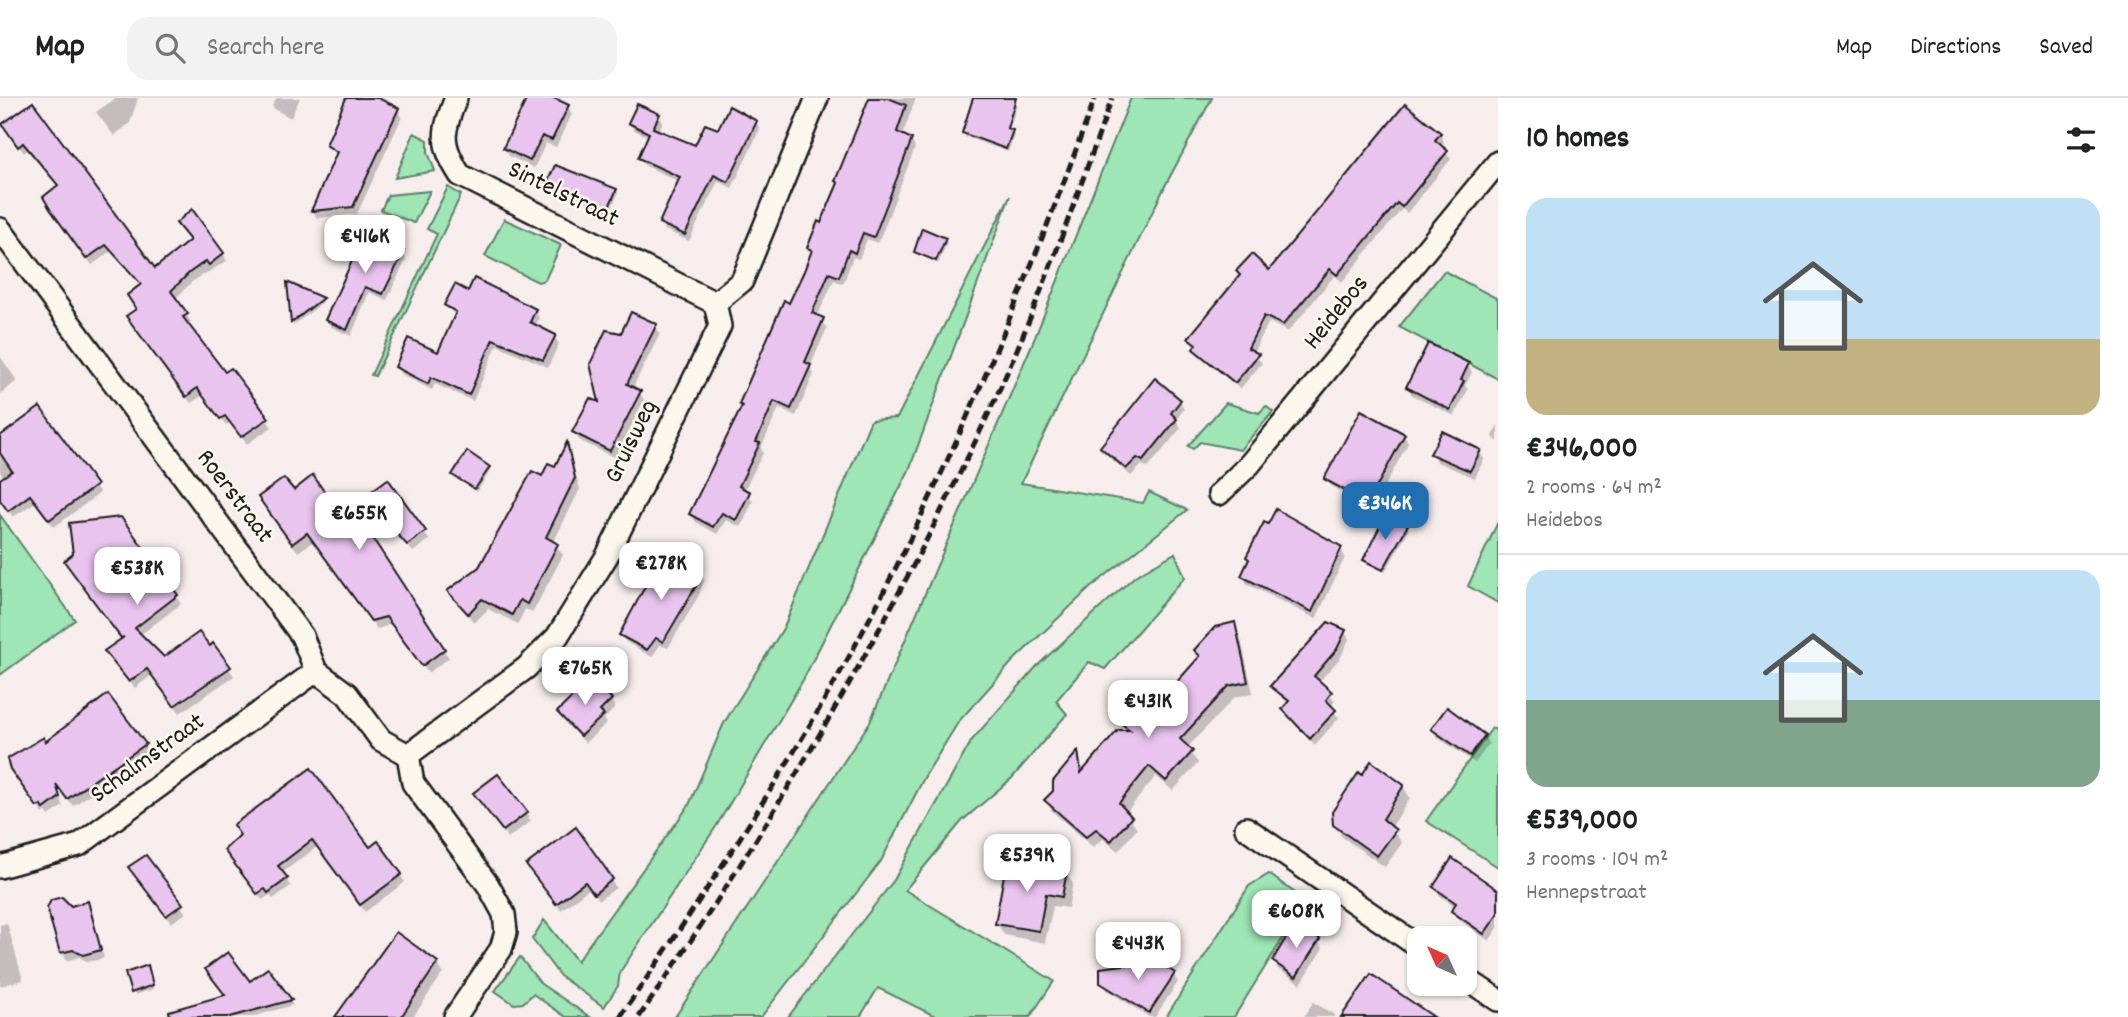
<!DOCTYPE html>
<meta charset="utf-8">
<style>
:root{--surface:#fff;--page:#f2f2f2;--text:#202124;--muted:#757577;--line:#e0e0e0;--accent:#1f6fb2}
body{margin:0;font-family:Dekko,sans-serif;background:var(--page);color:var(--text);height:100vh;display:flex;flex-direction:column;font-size:26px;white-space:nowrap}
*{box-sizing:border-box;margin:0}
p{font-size:23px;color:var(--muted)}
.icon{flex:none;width:38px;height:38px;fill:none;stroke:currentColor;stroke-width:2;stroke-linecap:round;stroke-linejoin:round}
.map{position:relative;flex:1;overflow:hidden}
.details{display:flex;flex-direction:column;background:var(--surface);width:630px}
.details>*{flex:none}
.needle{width:46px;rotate:315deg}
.controls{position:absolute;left:1407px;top:828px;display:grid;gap:14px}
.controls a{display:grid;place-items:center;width:70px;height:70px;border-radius:14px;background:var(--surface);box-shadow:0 2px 5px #0004;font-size:35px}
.price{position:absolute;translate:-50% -60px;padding:0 16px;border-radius:14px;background:#fff;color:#222;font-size:23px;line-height:46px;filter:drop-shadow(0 2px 4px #0008)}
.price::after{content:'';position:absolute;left:50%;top:42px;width:21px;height:16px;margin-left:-10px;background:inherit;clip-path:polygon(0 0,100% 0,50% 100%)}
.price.current{background:var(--accent);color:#fff}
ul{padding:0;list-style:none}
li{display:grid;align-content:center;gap:14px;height:371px;padding:0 28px}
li+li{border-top:2px solid var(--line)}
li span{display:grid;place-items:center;height:217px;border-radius:21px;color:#555}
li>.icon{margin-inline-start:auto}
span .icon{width:126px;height:126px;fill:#fffc;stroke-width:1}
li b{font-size:30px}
h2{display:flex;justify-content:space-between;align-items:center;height:84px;padding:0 28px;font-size:30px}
header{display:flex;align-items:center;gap:42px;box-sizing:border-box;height:98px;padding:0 35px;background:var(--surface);border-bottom:2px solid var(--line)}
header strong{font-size:33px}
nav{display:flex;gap:38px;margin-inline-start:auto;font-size:24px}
.search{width:490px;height:63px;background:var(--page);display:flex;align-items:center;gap:18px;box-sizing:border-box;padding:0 24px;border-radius:21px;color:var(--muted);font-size:26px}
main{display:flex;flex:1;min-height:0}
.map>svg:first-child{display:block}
.green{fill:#9ee6b5;stroke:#5d8168;stroke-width:2}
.shadow{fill:#0003}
.building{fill:#e9c4ef;stroke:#1c1c1c;stroke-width:2}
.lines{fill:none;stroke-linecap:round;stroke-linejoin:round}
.street-casing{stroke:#1c1c1c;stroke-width:26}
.street{stroke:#fbf7ec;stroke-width:21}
.rail{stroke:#1c1c1c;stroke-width:5;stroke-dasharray:10 5;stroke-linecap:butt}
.labels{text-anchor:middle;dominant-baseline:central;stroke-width:5;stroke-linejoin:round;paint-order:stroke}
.street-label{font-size:26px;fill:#1c1c1c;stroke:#fbf7ec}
</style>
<header>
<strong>Map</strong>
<div class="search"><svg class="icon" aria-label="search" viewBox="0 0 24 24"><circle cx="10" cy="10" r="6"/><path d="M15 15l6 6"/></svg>Search here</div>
<nav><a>Map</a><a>Directions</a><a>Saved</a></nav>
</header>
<main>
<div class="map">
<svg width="1498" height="919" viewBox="0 0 1498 919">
<rect width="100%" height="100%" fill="#f7eded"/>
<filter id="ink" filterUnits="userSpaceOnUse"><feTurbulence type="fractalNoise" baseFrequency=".0143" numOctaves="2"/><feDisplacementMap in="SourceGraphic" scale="14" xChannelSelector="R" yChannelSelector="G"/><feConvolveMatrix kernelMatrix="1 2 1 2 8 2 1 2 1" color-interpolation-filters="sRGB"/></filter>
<g filter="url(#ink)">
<g class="green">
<polygon points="1131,0 1212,0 1166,86 1021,385 1143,405 1149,394 1187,412 1090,490 1013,563 959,623 925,678 881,763 761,919 675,919 870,624 1033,244"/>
<polygon points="414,35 428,42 428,54 435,73 395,80"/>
<polygon points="448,89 461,97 375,278 371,277 437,136 427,131"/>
<polygon points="430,93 414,125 381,112 388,97"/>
<polygon points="1010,98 909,372 803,582 717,727 620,874 618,888 604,909 560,878 532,841 544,822 577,863 689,707 724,625 784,529 871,322 897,320"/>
<polygon points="504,121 561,147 545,182 538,184 485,158"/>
<polygon points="1444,173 1498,201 1498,281 1399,229"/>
<polygon points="1226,305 1259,315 1266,308 1273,314 1240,352 1200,344 1193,351 1188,348"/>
<polygon points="0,417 75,522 0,577"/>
<polygon points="1498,424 1498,505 1468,488"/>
<polygon points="1175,455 1185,479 1105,571 1089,564 1056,603 1067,616 1012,680 962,723 905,792 1054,883 1030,919 937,919 878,890 860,919 788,919 894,782 972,642 1037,568 1135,478"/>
<polygon points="1492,630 1498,633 1498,769 1426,723"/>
<polygon points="1269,776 1306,803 1234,919 1166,919 1249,788"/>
<polygon points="520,859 541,886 590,919 566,919 533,896 523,905 514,906 495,893"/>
</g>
<g class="shadow">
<polygon points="116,0 138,0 130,25 114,38 96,14"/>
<polygon points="277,0 300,0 291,20 274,11 272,8"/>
<polygon points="348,0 371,0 398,11 402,19 357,116 317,120 313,113 337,57 328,47"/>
<polygon points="529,0 561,0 559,4 567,8 572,16 556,49 546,45 534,70 509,58 505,50"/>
<polygon points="870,0 916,0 902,38 911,42 915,50 878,145 867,141 859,161 853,159 843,186 834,182 817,219 827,230 810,269 814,276 796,318 779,310 761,350 763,355 744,393 753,403 741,429 726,422 717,436 696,424 691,416 790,207 812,155 809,150 839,87 836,83"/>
<polygon points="975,0 1004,0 1015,4 1017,7 1009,32 1014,37 1008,54 966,39 964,35"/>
<polygon points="33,7 154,173 191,143 183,133 223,155 227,163 193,183 175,201 191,224 187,227 225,277 231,272 272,329 247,346 230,325 226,327 203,297 191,305 132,226 142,188 111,153 92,167 56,119 59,89 28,52 24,55 8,34"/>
<polygon points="658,17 663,24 658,34 696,50 719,33 756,24 760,31 732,90 718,83 689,143 665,132 661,125 680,84 644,67 640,60 649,39 634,32 630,25"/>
<polygon points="1440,36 1444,44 1440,48 1451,61 1407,115 1402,111 1342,184 1335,177 1288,234 1269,224 1253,255 1262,265 1240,291 1200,258 1190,240"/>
<polygon points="550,82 616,93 618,96 610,113"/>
<polygon points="391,141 394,151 402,154 406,161 387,202 369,194 351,238 331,229 327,222"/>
<polygon points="945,142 947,145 938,166 916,154"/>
<polygon points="289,186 323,204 294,227 292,225"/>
<polygon points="468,195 535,212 539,220 535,229 554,238 559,246 548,269 497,247 473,303 435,286 432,292 401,276 396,269 439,256 456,218 446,207"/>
<polygon points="656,228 660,236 632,291 639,294 644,302 615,360 579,342 574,334 601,308 622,237"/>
<polygon points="0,258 17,283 0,296"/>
<polygon points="1468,267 1472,274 1465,288 1468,292 1454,318 1412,297 1408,289"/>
<polygon points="1180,303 1184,311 1176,322 1181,330 1148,370 1142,367 1131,378 1107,357 1102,349"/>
<polygon points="1498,327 1498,344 1492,338"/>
<polygon points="1404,337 1408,345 1372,412 1331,388 1326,381"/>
<polygon points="0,340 95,388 100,395 54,429 36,404 13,419 0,401 0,383 4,380 0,374"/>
<polygon points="567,347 580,391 553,445 563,457 533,514 525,511 518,526 488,511 474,525 450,493 480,471 543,380 555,371"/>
<polygon points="1480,354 1484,361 1475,380 1437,364 1432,356"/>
<polygon points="488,370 490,373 477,394 454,377"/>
<polygon points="293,395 342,423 367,398 424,434 429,442 413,454 392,431 374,445 449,560 428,575 392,526 377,531 314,443 298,454 265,408"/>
<polygon points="120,421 181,506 140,537 164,562 213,548 234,578 180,615 152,577 135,590 111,561 123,542 71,471"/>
<polygon points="1407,428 1409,432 1385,474 1367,465 1365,462"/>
<polygon points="1341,451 1345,459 1316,521 1247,486 1243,478 1250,463 1248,459"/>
<polygon points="699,474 691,495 700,476 704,482 699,497 668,550 660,547 652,559 626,544 621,537"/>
<polygon points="1234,526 1240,537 1253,595 1235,599 1187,650 1198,665 1173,693 1156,678 1126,715 1137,731 1118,753 1103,741 1093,749 1052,713 1046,702 1078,656 1084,674 1129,634 1125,627 1150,616 1201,560 1196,552"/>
<polygon points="1345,534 1349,541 1341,559 1318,585 1335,603 1330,609 1339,620 1315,647 1288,618 1284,611 1289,606 1272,589"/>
<polygon points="611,602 615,610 604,621 607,625 585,645 559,614"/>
<polygon points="1433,631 1484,638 1489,646 1475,665 1437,639"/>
<polygon points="45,646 144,647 149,655 73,708 57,687 63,708 49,718 46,713 43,716 17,679"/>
<polygon points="311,672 370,752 378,746 405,784 365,814 318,748 282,775 291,788 273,801 270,797 262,802 230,760"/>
<polygon points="498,679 531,723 508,740 480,703"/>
<polygon points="1403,688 1410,700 1391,730 1402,745 1385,769 1342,739 1335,727"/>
<polygon points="576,732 616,790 599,802 590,790 561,812 533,775"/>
<polygon points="146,759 186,815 171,825 135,778"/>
<polygon points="1066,774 1073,786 1068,810 1053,808 1045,845 1004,837 997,825"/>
<polygon points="1435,789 1498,794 1498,830 1489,843 1458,821 1453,813 1456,809 1439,797"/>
<polygon points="87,805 104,860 88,864 79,859 66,863 49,810 70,810"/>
<polygon points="7,825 23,882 0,888 0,827"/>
<polygon points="1318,843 1323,850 1301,886 1278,871 1274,863"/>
<polygon points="437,865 443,875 413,919 338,919"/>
<polygon points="149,872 153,891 135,897 133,894"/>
<polygon points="268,872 293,907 252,919 211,919 227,898"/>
<polygon points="1173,876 1178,884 1155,919 1149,919 1107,892 1102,884"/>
<polygon points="1313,904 1333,916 1335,919 1304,919"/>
</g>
<g class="building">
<polygon points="346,0 378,0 399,10 353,109 311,113 337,54 326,47"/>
<polygon points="527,0 554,0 569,7 552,42 542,38 530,63 503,50"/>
<polygon points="869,0 888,0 906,7 897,34 912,41 874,139 863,135 855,155 849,152 839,179 829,175 812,215 824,220 805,264 811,267 791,311 774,303 756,344 760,345 739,388 750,394 736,422 722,415 713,429 689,416 742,308 739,306 784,202 789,205 804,173 812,152 807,150 818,123 821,125 838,85 835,83"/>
<polygon points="973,0 1016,0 1007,30 1013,32 1006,51 962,35"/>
<polygon points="33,4 155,170 190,142 176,125 192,111 224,155 209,167 206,163 189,175 171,193 188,216 183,219 225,274 231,270 269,320 241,339 225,318 220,321 197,290 186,299 126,218 136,211 127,197 141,186 106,147 86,161 50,111 43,99 58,87 23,45 18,49 2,26"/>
<polygon points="637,6 660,16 653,30 695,47 705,26 718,31 729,8 757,23 728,84 714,77 685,137 659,125 680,79 638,60 649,35 628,25"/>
<polygon points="1405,6 1441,35 1435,42 1448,53 1402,109 1397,105 1337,177 1330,171 1283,227 1264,218 1248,250 1259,256 1235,285 1193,251 1196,246 1188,240 1240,177 1236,173 1252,156 1269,172"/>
<polygon points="555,67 617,91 608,111 548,83"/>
<polygon points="368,128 392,140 390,147 404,153 383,196 365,189 347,232 325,222"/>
<polygon points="922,130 946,140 936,163 914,154"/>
<polygon points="474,180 536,211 530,224 556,237 543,262 493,241 469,297 431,279 428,286 395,269 408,240 438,254 456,214 444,207 455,186 468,193"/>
<polygon points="287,184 323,200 291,225"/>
<polygon points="631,214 657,226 627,286 641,293 610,353 572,334 590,300 599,304 590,266 606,232 621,235"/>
<polygon points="1428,245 1469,265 1461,282 1464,283 1450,312 1406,289"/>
<polygon points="1155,280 1181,302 1171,315 1177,321 1143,363 1137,360 1126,371 1100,349"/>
<polygon points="40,309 97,387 49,422 30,397 8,413 0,402 0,381 12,373 0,355 0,338"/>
<polygon points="1361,312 1405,336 1368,405 1324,381"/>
<polygon points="1442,333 1481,352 1470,373 1430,356"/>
<polygon points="567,344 575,380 546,439 558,446 527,506 520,502 512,517 482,501 468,516 447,493 479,469 532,373 542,378 548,365 555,368"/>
<polygon points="467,353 490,369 475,391 452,377"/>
<polygon points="313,377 342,420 366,397 388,381 426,433 407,447 386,424 370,436 445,551 422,568 386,519 371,523 307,435 292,446 258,399 284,380 294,392"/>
<polygon points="1276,411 1342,449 1312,514 1241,478 1249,461 1246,459 1264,424 1268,426"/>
<polygon points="1386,416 1408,427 1383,472 1363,462"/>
<polygon points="121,419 178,497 135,530 164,559 199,534 210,548 213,545 231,569 174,608 147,571 129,584 104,553 124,539 121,540 64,463 73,456 69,425"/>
<polygon points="664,453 700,473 694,486 696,488 663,544 656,540 647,552 619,537"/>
<polygon points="1235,524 1248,584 1229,588 1180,641 1193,653 1166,683 1149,668 1119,705 1132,719 1111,743 1096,731 1086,739 1044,702 1053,693 1053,683 1078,653 1081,675 1118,632 1130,632 1123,627 1142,606 1150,614 1200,558 1194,552 1215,529"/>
<polygon points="1328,524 1346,532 1337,551 1314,578 1332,594 1326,602 1336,612 1310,641 1282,611 1289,603 1270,588"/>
<polygon points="592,580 612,601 600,613 604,617 580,638 557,614"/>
<polygon points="108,596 146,646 67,701 56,686 60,699 44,711 41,707 37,709 10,671 7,661 44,639 45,644"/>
<polygon points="1447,609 1485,637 1470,658 1431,631"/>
<polygon points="1371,663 1404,687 1383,721 1396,732 1377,758 1333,727 1332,714 1359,674 1362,677"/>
<polygon points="311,670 370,749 378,743 402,776 360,807 312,742 278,768 288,780 268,795 265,791 257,796 224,752 240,737 233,727"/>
<polygon points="498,676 528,714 503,733 473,695"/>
<polygon points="576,729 613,781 594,796 585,784 556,806 526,767"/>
<polygon points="146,757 183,806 166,818 128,769"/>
<polygon points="1452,760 1498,792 1498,816 1484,836 1451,813 1456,805 1433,789"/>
<polygon points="1007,761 1067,773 1062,799 1046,796 1039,833 995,826"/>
<polygon points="62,799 71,808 88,803 101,852 83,857 73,852 60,855 47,810 51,802"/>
<polygon points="1295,825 1320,841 1296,879 1272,863"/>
<polygon points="396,834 438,864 401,919 335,919"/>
<polygon points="228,854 250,883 268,870 292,902 230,919 170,919 169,913 225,897 205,871"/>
<polygon points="1156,863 1175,875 1149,915 1100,885 1100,870"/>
<polygon points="148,867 153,887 131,895 125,875"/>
<polygon points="1371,876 1434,919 1341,919"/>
</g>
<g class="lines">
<defs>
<g id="street">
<path d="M456,0C442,35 440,45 460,77L715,205"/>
<polyline points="0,131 302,538 316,573 347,596 381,642 408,657 413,685 488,787 504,816 506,834 501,851 455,919"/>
<polyline points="1219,396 1249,367 1498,64"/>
<polyline points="408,657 526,570 557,539 607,458 720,228 715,205 742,183 817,0"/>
<polyline points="1246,730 1419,849"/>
<polyline points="0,769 79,747 316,573"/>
<polyline points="1465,880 1498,902"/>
</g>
</defs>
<use href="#street" class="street-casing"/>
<use href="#street" class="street"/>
<g class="rail">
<path d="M620,919C715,781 809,640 885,491C966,332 1034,168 1095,0"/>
<path d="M639,919C770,730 886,533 984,325C1034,220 1073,109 1112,0"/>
</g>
</g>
</g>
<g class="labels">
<g class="street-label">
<text transform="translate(563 97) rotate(26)">Sintelstraat</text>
<text transform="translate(1337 215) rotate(-51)">Heidebos</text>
<text transform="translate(632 344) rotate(-64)">Gruisweg</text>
<text transform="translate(234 399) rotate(53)">Roerstraat</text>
<text transform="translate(148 661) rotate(-36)">Schalmstraat</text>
</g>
</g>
</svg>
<div class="controls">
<a><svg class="needle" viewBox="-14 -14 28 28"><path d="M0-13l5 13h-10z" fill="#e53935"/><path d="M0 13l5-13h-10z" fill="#757577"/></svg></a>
</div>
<b class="price" style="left:365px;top:177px">€416K</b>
<b class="price current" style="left:1385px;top:444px">€346K</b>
<b class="price" style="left:359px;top:454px">€655K</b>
<b class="price" style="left:661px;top:504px">€278K</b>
<b class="price" style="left:137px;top:509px">€538K</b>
<b class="price" style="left:585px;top:609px">€765K</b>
<b class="price" style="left:1148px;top:642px">€431K</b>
<b class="price" style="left:1027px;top:796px">€539K</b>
<b class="price" style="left:1296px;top:852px">€608K</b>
<b class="price" style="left:1138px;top:884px">€443K</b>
</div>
<section class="details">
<h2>10 homes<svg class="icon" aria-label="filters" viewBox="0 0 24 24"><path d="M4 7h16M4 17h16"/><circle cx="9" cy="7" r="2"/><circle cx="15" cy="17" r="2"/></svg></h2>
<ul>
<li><span style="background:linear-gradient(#bfe0f5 65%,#c2b280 0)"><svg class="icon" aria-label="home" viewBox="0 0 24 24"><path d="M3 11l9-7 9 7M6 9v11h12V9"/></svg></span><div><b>€346,000</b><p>2 rooms · 64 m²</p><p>Heidebos</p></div></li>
<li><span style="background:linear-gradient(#bfe0f5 60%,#7fa58c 0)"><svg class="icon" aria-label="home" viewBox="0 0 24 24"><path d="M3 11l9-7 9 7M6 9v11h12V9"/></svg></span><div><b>€539,000</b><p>3 rooms · 104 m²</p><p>Hennepstraat</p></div></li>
</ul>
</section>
</main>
